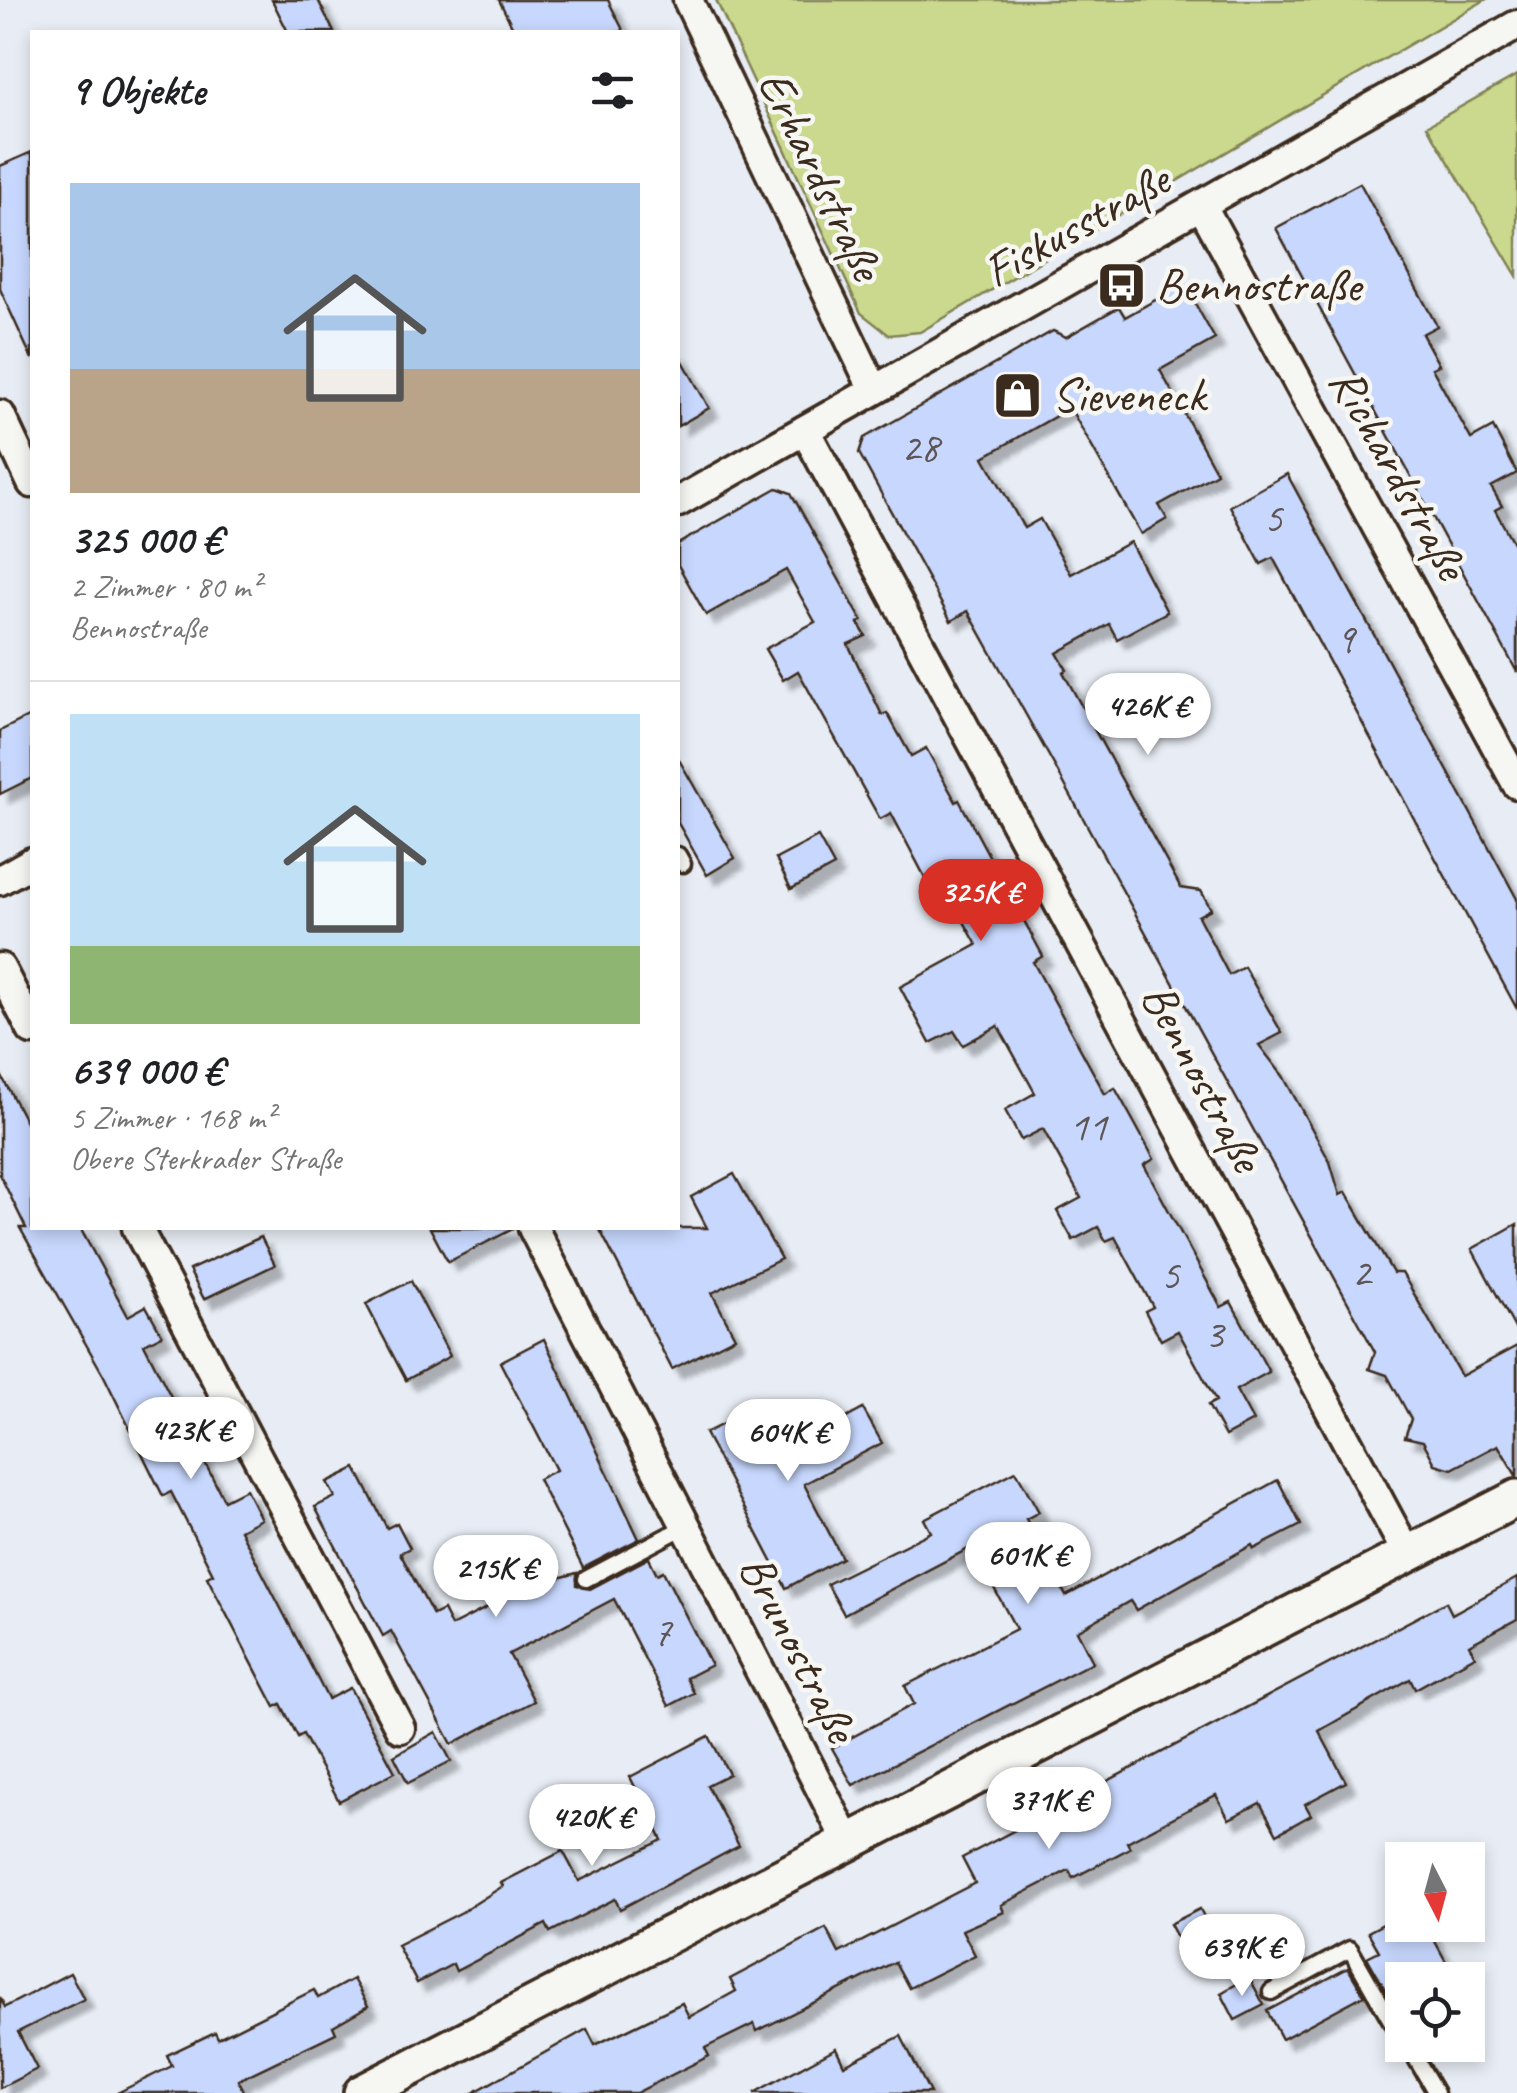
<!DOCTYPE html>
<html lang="de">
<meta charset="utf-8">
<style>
:root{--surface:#fff;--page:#f2f2f2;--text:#202124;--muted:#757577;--line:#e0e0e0;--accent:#d93025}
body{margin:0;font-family:Caveat,sans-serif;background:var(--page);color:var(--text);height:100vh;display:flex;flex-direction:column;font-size:38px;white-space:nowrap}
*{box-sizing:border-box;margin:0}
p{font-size:32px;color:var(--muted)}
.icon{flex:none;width:55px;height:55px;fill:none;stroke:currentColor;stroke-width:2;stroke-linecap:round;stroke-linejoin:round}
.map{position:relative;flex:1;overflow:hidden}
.details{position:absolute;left:30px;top:30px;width:650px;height:1200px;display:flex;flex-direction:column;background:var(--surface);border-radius:0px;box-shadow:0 5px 15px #0003}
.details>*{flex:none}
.needle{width:65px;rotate:174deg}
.tools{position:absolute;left:1385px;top:1842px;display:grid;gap:20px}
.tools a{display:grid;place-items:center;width:100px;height:100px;border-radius:0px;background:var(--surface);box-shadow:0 5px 15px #0003;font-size:50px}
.price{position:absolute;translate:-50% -85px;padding:0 22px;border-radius:35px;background:#fff;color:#222;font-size:32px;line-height:65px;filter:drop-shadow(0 2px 5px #0008)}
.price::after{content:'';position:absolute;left:50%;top:60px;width:30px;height:22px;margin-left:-15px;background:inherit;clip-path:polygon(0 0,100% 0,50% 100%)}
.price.current{background:var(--accent);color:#fff}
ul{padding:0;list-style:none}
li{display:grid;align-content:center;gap:20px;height:530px;padding:0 40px}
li+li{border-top:2px solid var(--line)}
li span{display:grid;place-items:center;height:310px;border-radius:0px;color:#555}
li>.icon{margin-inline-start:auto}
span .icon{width:180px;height:180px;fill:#fffc;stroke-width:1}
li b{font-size:42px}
h2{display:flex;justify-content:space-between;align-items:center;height:120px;padding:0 40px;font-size:42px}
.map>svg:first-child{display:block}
.green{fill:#cad98d;stroke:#828256;stroke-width:2.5}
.building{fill:#c7d7fd;stroke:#3b2a1e;stroke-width:2.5;filter:url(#shadow)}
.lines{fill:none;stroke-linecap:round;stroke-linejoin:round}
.service-casing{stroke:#3b2a1e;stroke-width:21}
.minor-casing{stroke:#3b2a1e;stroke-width:35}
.tertiary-casing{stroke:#3b2a1e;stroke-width:42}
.service{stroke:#f6f6f2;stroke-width:14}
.minor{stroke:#f6f6f2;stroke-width:28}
.tertiary{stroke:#f6f6f2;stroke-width:35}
.labels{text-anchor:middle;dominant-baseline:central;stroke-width:9;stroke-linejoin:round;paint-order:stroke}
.number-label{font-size:42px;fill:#5e5556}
.street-label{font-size:48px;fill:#3b2a1e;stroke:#f6f6f2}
.poi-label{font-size:48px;fill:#3b2a1e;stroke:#f6f6f2;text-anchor:start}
</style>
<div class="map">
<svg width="1517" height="2093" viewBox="0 0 1517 2093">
<defs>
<filter id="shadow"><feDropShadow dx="9" dy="9" stdDeviation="2.5" flood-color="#0004"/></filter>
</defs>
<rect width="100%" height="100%" fill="#e8edf5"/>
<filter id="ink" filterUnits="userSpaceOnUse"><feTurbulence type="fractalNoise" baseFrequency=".01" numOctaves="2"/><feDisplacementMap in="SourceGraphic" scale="20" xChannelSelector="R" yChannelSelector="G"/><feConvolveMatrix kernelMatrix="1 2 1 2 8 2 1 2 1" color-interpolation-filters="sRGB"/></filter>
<g filter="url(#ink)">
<g class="green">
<polygon points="716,0 1485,0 920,332 889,335 861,313"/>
<polygon points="1517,75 1517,276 1427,126"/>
</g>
<g class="building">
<polygon points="272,0 318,0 334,32 288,32"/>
<polygon points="499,0 608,0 624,32 515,32"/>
<polygon points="32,152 32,359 0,289 0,166"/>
<polygon points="1360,183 1437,326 1422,334 1439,365 1432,368 1471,439 1493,427 1517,473 1491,487 1502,506 1495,510 1517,550 1517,672 1276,228"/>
<polygon points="1184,284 1215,339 1160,370 1217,473 1159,505 1167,519 1141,534 1070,408 984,457 1024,528 1040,519 1071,574 1130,542 1167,612 1117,639 1109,624 1057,653 1067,670 1063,672 1181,888 1201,891 1211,909 1198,916 1229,975 1244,967 1282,1033 1259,1045 1283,1076 1330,1162 1340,1195 1346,1192 1393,1273 1402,1273 1461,1376 1517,1346 1517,1477 1498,1445 1452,1469 1435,1464 1423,1441 1405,1437 1411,1419 1387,1375 1369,1369 1375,1352 1054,765 968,611 951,621 859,453 864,438 1053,331 1066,337 1119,307 1125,317"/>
<polygon points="678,352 709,408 678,426"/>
<polygon points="1287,474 1517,899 1517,1009 1273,558 1261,564 1230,506"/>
<polygon points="777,488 791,493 862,621 858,623 866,636 848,644 882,715 887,713 911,756 926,748 956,802 959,800 1043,956 1033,962 1105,1094 1115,1088 1135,1124 1154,1159 1144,1165 1221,1307 1231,1302 1269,1372 1236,1390 1253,1421 1225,1436 1208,1405 1216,1401 1178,1331 1161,1340 1153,1326 1145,1311 1153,1307 1115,1237 1106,1241 1098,1227 1073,1240 1057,1211 1081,1198 1043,1129 1021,1140 1005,1110 1035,1093 998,1026 963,1045 954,1031 930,1043 900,987 977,945 939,877 928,883 891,813 880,819 798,671 783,680 765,649 815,622 786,570 706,615 678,565 678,544"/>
<polygon points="32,715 32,778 0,794 0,731"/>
<polygon points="678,758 735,858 707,875 678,823"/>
<polygon points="818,837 834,866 791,889 776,859"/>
<polygon points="0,1073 32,1134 32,1228 80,1228 128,1316 146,1306 162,1335 144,1344 224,1500 246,1489 261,1519 240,1530 311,1666 328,1699 350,1688 395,1772 339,1801 303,1734 298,1737 281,1704 275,1707 207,1577 213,1574 171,1492 163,1496 104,1376 20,1228 26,1228 0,1175"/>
<polygon points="734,1174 781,1259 712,1293 735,1337 672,1369 599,1228 707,1228 691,1197"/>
<polygon points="1517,1224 1517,1332 1472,1249"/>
<polygon points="430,1228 515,1228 448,1262"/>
<polygon points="261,1237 275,1265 204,1299 189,1270"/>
<polygon points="411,1281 450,1356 406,1380 366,1304"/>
<polygon points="544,1339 639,1539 583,1568 538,1479 556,1470 500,1362"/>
<polygon points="760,1406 770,1427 783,1421 795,1446 863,1409 882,1443 804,1484 842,1558 786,1588 705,1433"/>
<polygon points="356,1468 387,1528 397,1523 410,1548 400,1553 433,1615 443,1610 451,1626 529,1586 577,1573 577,1585 590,1589 649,1558 657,1574 663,1571 711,1665 686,1678 694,1693 669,1706 614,1599 509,1654 534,1701 452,1744 391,1631 383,1636 315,1507 335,1497 327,1482"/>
<polygon points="1016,1471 1039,1512 1026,1519 1066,1596 1278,1480 1301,1525 1254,1549 1252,1545 1136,1610 1130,1601 1077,1631 1093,1662 853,1785 832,1748 914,1704 905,1686 1016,1629 972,1547 844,1614 827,1584 931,1532 924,1519"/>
<polygon points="1517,1578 1517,1619 1469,1645 1475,1656 1415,1689 1410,1679 1319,1731 1346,1782 1305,1804 1311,1815 1277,1834 1260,1803 1229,1819 1216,1795 1127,1842 1130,1848 1073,1878 1069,1870 1001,1905 1004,1912 962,1930 975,1955 909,1988 895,1962 757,2031 754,2024 705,2048 709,2056 636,2093 473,2093 587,2029 595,2045 682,2003 689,2017 736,1991 730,1979 826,1928 839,1953 975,1883 962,1858 1446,1602 1452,1614"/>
<polygon points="436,1732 451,1761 408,1783 394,1756"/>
<polygon points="709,1736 729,1774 707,1785 739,1846 620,1909 615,1899 550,1932 546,1924 456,1971 453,1964 417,1983 397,1945 462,1912 503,1886 501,1883 563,1851 579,1881 662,1840 630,1777"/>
<polygon points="1200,1909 1218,1944 1189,1960 1170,1924"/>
<polygon points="1402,1914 1402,1925 1426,1925 1456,1980 1402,1980 1402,2019 1367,1957 1379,1951 1368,1932"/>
<polygon points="1348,1968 1364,1995 1282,2039 1267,2011"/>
<polygon points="70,1973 84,1999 18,2032 37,2069 0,2088 0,1997 5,2007"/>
<polygon points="1249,1977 1264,2005 1235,2020 1221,1993"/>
<polygon points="353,1979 368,2006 333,2026 336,2033 238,2080 244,2093 117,2093 172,2066 167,2055 215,2032 218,2038 314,1990 318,1998"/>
<polygon points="901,2036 930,2093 754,2093 836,2048 844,2065"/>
</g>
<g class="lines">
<defs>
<g id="service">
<polyline points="678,855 683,864"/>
<polyline points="586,1579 686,1526"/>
<polyline points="1271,1992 1350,1949 1402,2040"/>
<polyline points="1408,2045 1436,2093"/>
</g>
<g id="minor">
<polyline points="688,0 874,390"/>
<polyline points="1202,206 1517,784"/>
<polyline points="0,415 32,483"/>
<polyline points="805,430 1408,1555"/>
<polyline points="678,502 1517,25"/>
<polyline points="0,880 32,862"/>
<polyline points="0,968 32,1030"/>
<polyline points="137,1228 400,1728"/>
<polyline points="533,1228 848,1842"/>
</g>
<polyline id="tertiary" points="362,2093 1517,1498"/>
</defs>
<use href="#service" class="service-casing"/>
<use href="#minor" class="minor-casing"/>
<use href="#tertiary" class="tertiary-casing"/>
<use href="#service" class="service"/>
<use href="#minor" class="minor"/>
<use href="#tertiary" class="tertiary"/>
</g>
</g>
<defs>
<symbol id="bus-square" viewBox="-11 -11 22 22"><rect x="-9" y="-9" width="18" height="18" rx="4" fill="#3b2a1e" stroke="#f6f6f2"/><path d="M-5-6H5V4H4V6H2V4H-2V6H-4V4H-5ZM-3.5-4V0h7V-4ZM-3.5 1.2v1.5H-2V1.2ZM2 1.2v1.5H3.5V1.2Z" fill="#fff"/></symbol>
<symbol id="shop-square" viewBox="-11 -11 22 22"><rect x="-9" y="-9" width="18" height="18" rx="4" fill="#3b2a1e" stroke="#f6f6f2"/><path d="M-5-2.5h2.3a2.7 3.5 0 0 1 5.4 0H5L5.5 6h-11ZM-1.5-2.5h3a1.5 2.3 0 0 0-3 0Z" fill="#fff"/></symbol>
</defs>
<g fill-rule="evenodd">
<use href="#bus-square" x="1094" y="258" width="55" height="55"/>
<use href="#shop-square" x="990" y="368" width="55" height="55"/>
</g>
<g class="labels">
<g class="number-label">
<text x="920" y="447">28</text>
<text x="1273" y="518">5</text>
<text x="1345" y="638">9</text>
<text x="1088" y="1126">11</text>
<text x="1361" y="1272">2</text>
<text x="1170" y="1275">5</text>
<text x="1214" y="1334">3</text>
<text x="662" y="1631">7</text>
</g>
<g class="street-label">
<text transform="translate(821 175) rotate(64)">Erhardstraße</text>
<text transform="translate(1076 225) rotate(-29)">Fiskusstraße</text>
<text transform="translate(1399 473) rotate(61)">Richardstraße</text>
<text transform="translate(1203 1077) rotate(62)">Bennostraße</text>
<text transform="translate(799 1648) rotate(63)">Brunostraße</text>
</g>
<g class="poi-label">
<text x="1156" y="285">Bennostraße</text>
<text x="1052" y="395">Sieveneck</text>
</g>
</g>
</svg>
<div class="tools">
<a><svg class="needle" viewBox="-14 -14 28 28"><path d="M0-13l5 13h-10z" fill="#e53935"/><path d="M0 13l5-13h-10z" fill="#757577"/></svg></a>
<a><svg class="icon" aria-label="locate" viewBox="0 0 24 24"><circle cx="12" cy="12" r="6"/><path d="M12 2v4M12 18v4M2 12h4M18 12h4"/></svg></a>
</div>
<b class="price" style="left:1148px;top:758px">426K €</b>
<b class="price current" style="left:981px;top:944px">325K €</b>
<b class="price" style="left:191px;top:1482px">423K €</b>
<b class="price" style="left:788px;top:1484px">604K €</b>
<b class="price" style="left:1028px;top:1607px">601K €</b>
<b class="price" style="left:496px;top:1620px">215K €</b>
<b class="price" style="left:1049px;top:1852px">371K €</b>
<b class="price" style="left:592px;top:1869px">420K €</b>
<b class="price" style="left:1242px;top:1999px">639K €</b>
<section class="details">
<h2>9 Objekte<svg class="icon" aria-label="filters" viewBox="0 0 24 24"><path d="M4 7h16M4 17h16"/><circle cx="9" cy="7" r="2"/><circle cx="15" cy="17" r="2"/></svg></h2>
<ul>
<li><span style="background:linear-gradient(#a9c7e8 60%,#b9a48a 0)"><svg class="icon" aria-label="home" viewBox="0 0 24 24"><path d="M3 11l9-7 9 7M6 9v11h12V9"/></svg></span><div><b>325 000 €</b><p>2 Zimmer · 80 m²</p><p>Bennostraße</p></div></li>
<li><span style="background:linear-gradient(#bfe0f5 75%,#8fb573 0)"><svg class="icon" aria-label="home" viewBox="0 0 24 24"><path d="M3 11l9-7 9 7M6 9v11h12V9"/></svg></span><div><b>639 000 €</b><p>5 Zimmer · 168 m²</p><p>Obere Sterkrader Straße</p></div></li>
</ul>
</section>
</div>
